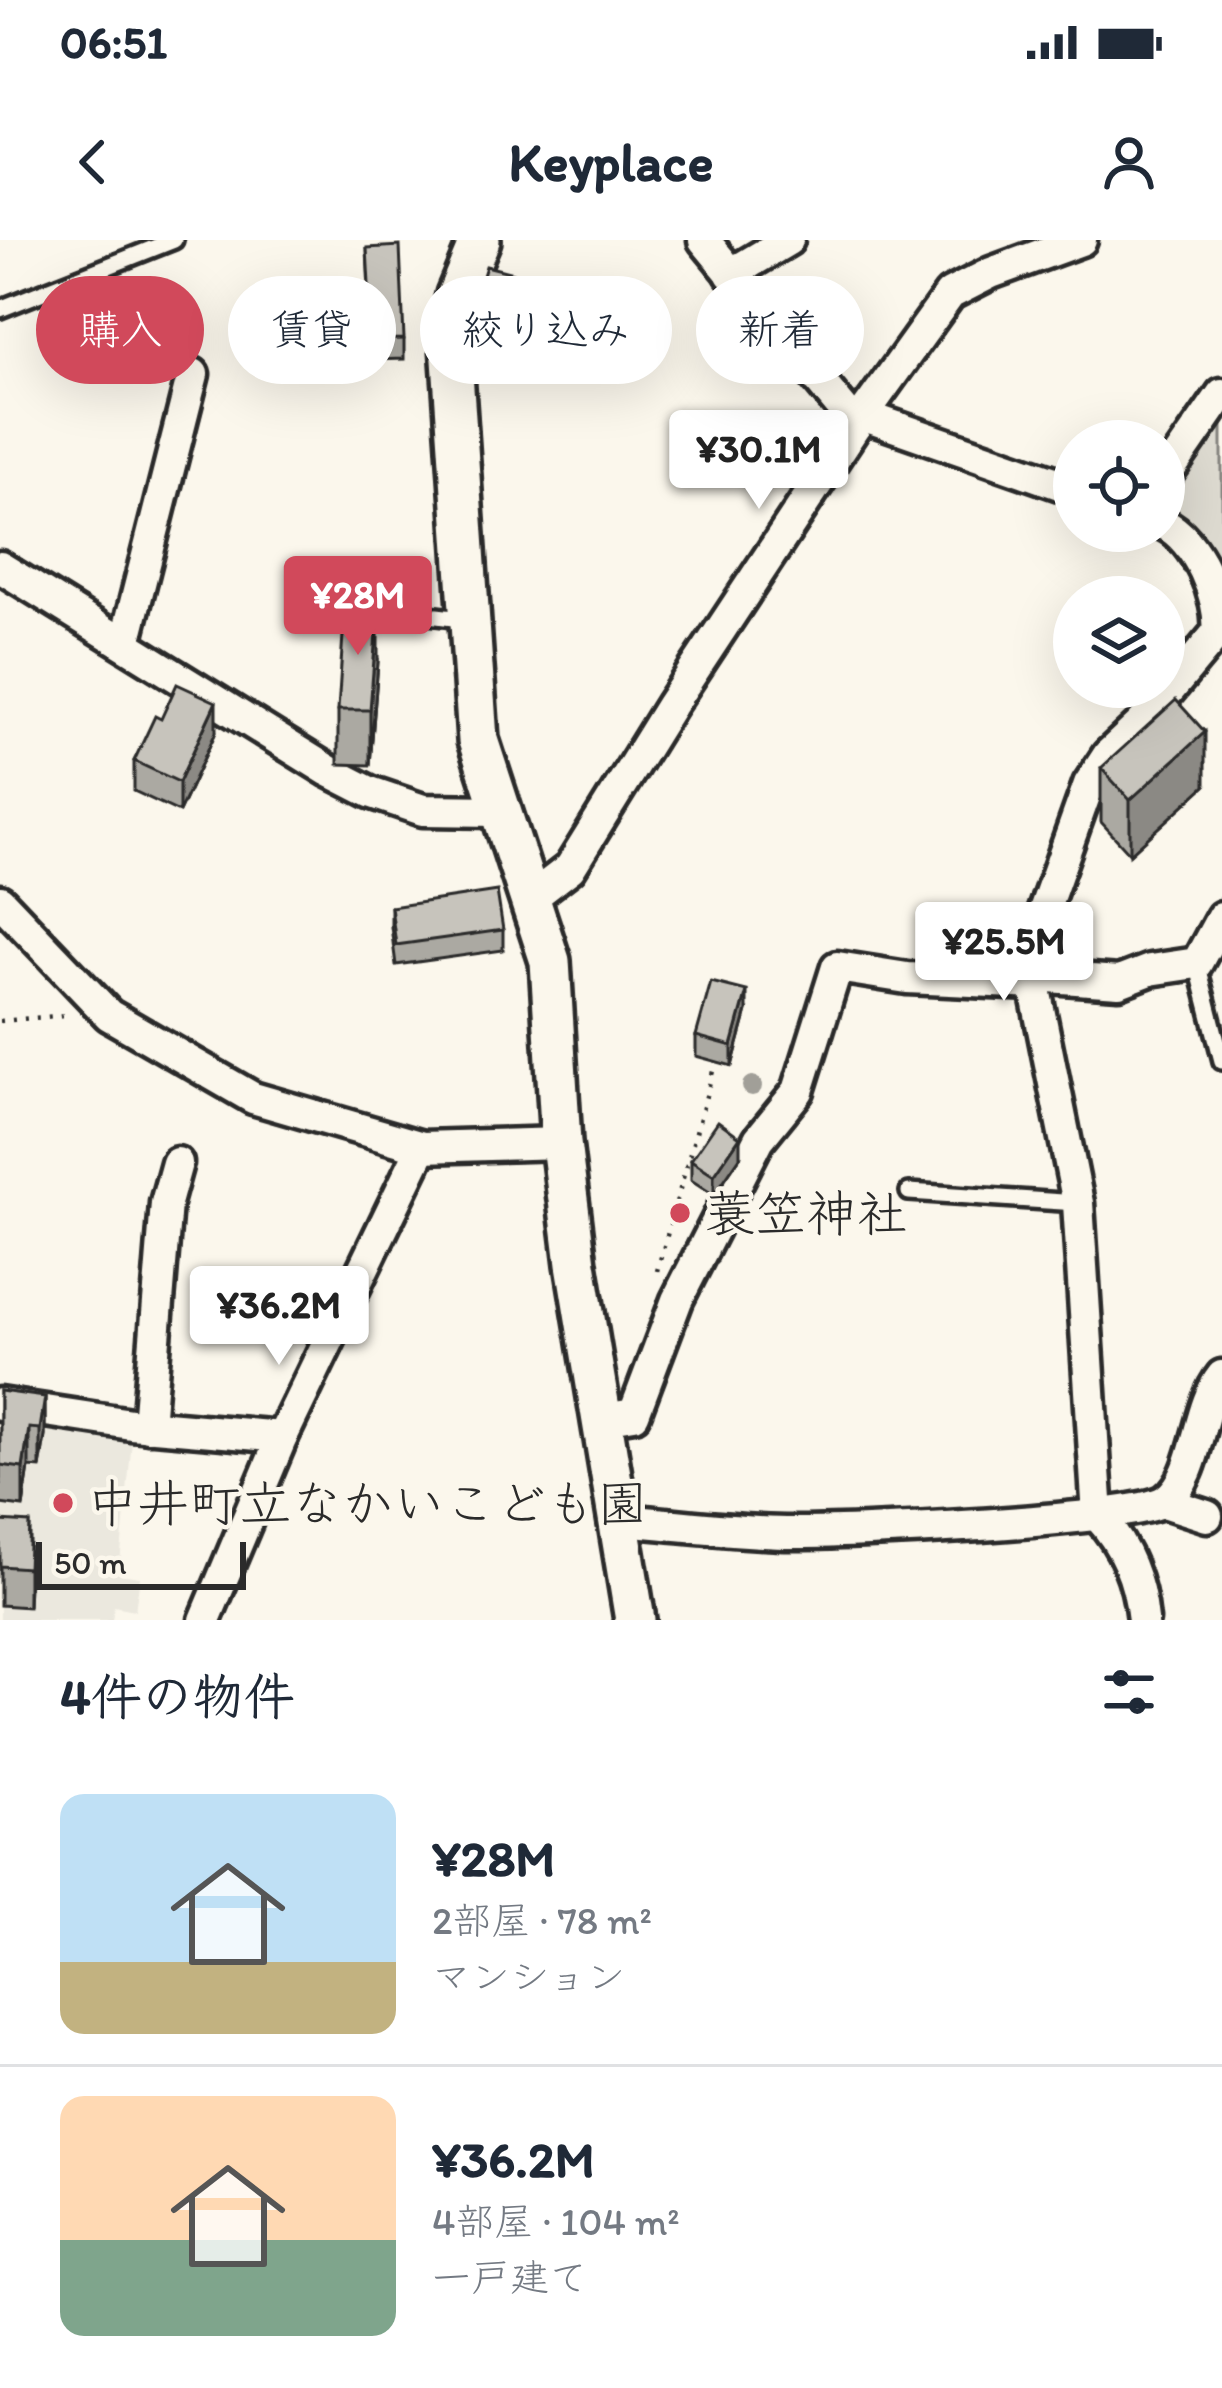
<!DOCTYPE html>
<html lang="ja">
<meta charset="utf-8">
<style>
:root{--surface:#fff;--page:#f6f6f7;--text:#1f2937;--muted:#747a83;--line:#e0e1e3;--accent:#d1495b}
body{margin:0;font-family:Itim,"Klee One",sans-serif;background:var(--page);color:var(--text);height:100vh;display:flex;flex-direction:column;font-size:45px;white-space:nowrap}
*{box-sizing:border-box;margin:0}
p{font-size:39px;color:var(--muted)}
.icon{flex:none;width:66px;height:66px;fill:none;stroke:currentColor;stroke-width:2;stroke-linecap:round;stroke-linejoin:round}
.map{position:relative;height:1380px;overflow:hidden}
.panel{display:flex;flex-direction:column;background:var(--surface);flex:1}
.panel>*{flex:none}
.hud{position:absolute;left:36px;top:36px;width:1152px;height:108px;display:flex;gap:24px}
.controls{position:absolute;left:1053px;top:180px;display:grid;gap:24px}
.controls a{display:grid;place-items:center;width:132px;height:132px;border-radius:50%;background:var(--surface);box-shadow:0 12px 48px #0002;font-size:60px}
.scale{position:absolute;left:36px;bottom:30px;width:210px;box-sizing:border-box;padding-left:12px;border:6px solid #2b2b2b;border-top:0;font-size:33px;line-height:42px;white-space:nowrap;color:#2b2b2b;-webkit-text-stroke:9px #fbf7ec;paint-order:stroke}
.price{position:absolute;translate:-50% -102px;padding:0 27px;border-radius:12px;background:#fff;color:#222;font-size:39px;line-height:78px;filter:drop-shadow(0 3px 6px #0008)}
.price::after{content:'';position:absolute;left:50%;top:72px;width:36px;height:27px;margin-left:-18px;background:inherit;clip-path:polygon(0 0,100% 0,50% 100%)}
.price.selected{background:var(--accent);color:#fff}
ul{padding:0;list-style:none}
li{display:flex;align-items:center;gap:36px;height:300px;padding:0 60px}
li+li{border-top:3px solid var(--line)}
li span{display:grid;place-items:center;flex:none;width:336px;height:240px;border-radius:24px;color:#555}
li>.icon{margin-inline-start:auto}
span .icon{width:144px;height:144px;fill:#fffc;stroke-width:1}
li b{font-size:51px}
h2{display:flex;justify-content:space-between;align-items:center;height:144px;padding:0 60px;font-size:51px}
.chip{padding:0 42px;border-radius:54px;background:var(--surface);box-shadow:0 12px 48px #0002;font-size:42px;line-height:108px}
.chip.selected{background:var(--accent);color:#fff}
.status{display:flex;justify-content:space-between;align-items:center;height:84px;padding:0 60px;background:var(--surface);direction:ltr}
.status svg{height:33px;fill:currentColor}
header{display:flex;justify-content:space-between;align-items:center;height:156px;padding:0 60px;background:var(--surface);font-size:54px;font-weight:700}
.map>svg:first-child{display:block}
.built{fill:#ebe8de}
.green{fill:#dddad0;stroke:#84827e;stroke-width:3}
.lines{fill:none;stroke-linecap:round;stroke-linejoin:round}
.service-casing{stroke:#2b2b2b;stroke-width:24}
.minor-casing{stroke:#2b2b2b;stroke-width:39}
.tertiary-casing{stroke:#2b2b2b;stroke-width:48}
.path{stroke:#2b2b2b;stroke-width:4.5;stroke-dasharray:3 9;stroke-linecap:butt}
.service{stroke:#fbf7ec;stroke-width:15}
.minor{stroke:#fbf7ec;stroke-width:30}
.tertiary{stroke:#fbf7ec;stroke-width:39}
.tree{fill:#a19f98}
.wall{fill:#aba9a2;stroke:#2b2b2b;stroke-width:3}
.shaded-wall{fill:#8b8984;stroke:#2b2b2b;stroke-width:3}
.building{fill:#c7c4bc;stroke:#2b2b2b;stroke-width:3}
.poi-dot{fill:#d1495b;stroke:#fbf7ec;stroke-width:4.5}
.labels{text-anchor:middle;dominant-baseline:central;stroke-width:9;stroke-linejoin:round;paint-order:stroke}
.poi-label{font-size:51px;fill:#2b2b2b;stroke:#fbf7ec;text-anchor:start}
</style>
<div class="status"><b>06:51</b><svg viewBox="0 0 49 12"><path d="M0 12V9h3v3zM5 12V6h3v6zM10 12V3h3v9zM15 12V0h3v12zM26 1h20v11H26zM47 4h2v5h-2z"/></svg></div>
<header><svg class="icon" aria-label="back" viewBox="0 0 24 24"><path d="M15 5l-7 7 7 7"/></svg>Keyplace<svg class="icon" aria-label="person" viewBox="0 0 24 24"><circle cx="12" cy="8" r="4"/><path d="M4 21q1-7 8-7t8 7"/></svg></header>
<div class="map">
<svg width="1222" height="1380" viewBox="0 0 1222 1380">
<rect width="100%" height="100%" fill="#fbf7ec"/>
<filter id="ink" filterUnits="userSpaceOnUse"><feTurbulence type="fractalNoise" baseFrequency=".00833" numOctaves="2"/><feDisplacementMap in="SourceGraphic" scale="24" xChannelSelector="R" yChannelSelector="G"/><feConvolveMatrix kernelMatrix="1 2 1 2 8 2 1 2 1" color-interpolation-filters="sRGB"/></filter>
<g filter="url(#ink)">
<polygon class="built" points="0,1174 133,1190 119,1334 140,1337 135,1370 114,1366 112,1380 0,1380"/>
<polygon class="green" points="1222,175 1222,349 1197,288 1167,274 1166,264 1209,189"/>
<g class="lines">
<defs>
<g id="service">
<polyline points="0,69 174,0"/>
<polyline points="337,364 470,380"/>
<polyline points="1197,723 1222,821"/>
<polyline points="909,952 1078,963"/>
</g>
<g id="minor">
<polyline points="704,0 856,185"/>
<polyline points="731,34 788,0"/>
<polyline points="865,176 1074,249"/>
<polyline points="1164,238 1222,154"/>
<polyline points="0,327 329,531 370,552 423,570 498,571"/>
<polyline points="125,403 193,134"/>
<polyline points="531,658 570,628 671,465 856,185 950,54 991,33 1081,0"/>
<polyline points="0,661 109,775 253,858 422,907 561,903"/>
<polyline points="1034,736 1119,742 1150,730 1197,723 1222,677"/>
<polyline points="0,1164 131,1184 282,1197"/>
<polyline points="603,1179 634,1174 677,1060 759,899 798,851 837,727 907,738 1034,744"/>
<polyline points="148,1186 166,963 177,923"/>
<polyline points="1164,1262 1207,1276"/>
<path d="M620,1280C675,1284 730,1292 785,1293C837,1294 1137,1281 1166,1260C1199,1236 1196,1168 1222,1136"/>
<polyline points="205,1380 282,1197 422,907"/>
<path d="M1143,1380C1139,1340 1125,1305 1098,1276L1078,963L1034,744L1031,707L1089,544L1108,515L1141,484L1218,392C1222,358 1196,299 1164,284"/>
</g>
<polyline id="tertiary" points="480,0 457,55 450,90 478,500 550,721 561,903 576,1024 635,1380"/>
</defs>
<use href="#service" class="service-casing"/>
<use href="#minor" class="minor-casing"/>
<use href="#tertiary" class="tertiary-casing"/>
<g class="path">
<polyline points="0,781 66,775"/>
<polyline points="657,1031 715,824"/>
</g>
<use href="#service" class="service"/>
<use href="#minor" class="minor"/>
<use href="#tertiary" class="tertiary"/>
</g>
<circle class="tree" cx="752" cy="846" r="10"/>
<g class="wall">
<polygon points="367,8 404,99 404,119 372,120"/>
<polygon points="476,58 529,58 520,91 476,79"/>
<polygon points="378,422 370,525 338,524 338,470"/>
<polygon points="161,479 216,492 179,572 134,551 134,521"/>
<polygon points="1101,528 1205,546 1130,614 1101,582"/>
<polygon points="391,667 503,690 503,710 396,725 391,687"/>
<polygon points="747,771 732,826 696,816 696,796"/>
<polygon points="740,917 714,955 691,940 691,920"/>
<polygon points="0,1151 45,1157 45,1196 40,1228 29,1227 23,1267 0,1264"/>
<polygon points="0,1281 30,1321 28,1367 0,1365"/>
</g>
<g class="shaded-wall">
<polygon points="529,37 529,58 520,91 520,71"/>
<polygon points="378,367 378,422 370,525 370,470"/>
<polygon points="216,462 216,492 179,572 179,542"/>
<polygon points="1205,492 1205,546 1130,614 1130,560"/>
<polygon points="747,751 747,771 732,826 732,806"/>
<polygon points="740,897 740,917 714,955 714,935"/>
<polygon points="45,1157 45,1196 40,1228 40,1189"/>
<polygon points="29,1188 29,1227 23,1267 23,1228"/>
<polygon points="30,1283 30,1321 28,1367 28,1328"/>
</g>
<g class="building">
<polygon points="400,6 404,99 372,100 367,8"/>
<polygon points="486,26 529,37 520,71 476,58"/>
<polygon points="345,365 378,367 370,470 338,470"/>
<polygon points="177,444 216,462 179,542 134,521 155,476 161,479"/>
<polygon points="1176,460 1205,492 1130,560 1101,528"/>
<polygon points="497,651 503,690 396,705 391,667"/>
<polygon points="711,742 747,751 732,806 696,796"/>
<polygon points="718,881 740,897 714,935 691,920"/>
<polygon points="0,1151 45,1157 40,1189 29,1188 23,1228 0,1225"/>
<polygon points="0,1281 30,1283 28,1328 0,1326"/>
</g>
</g>
<g class="poi-dot">
<circle cx="680" cy="973" r="12"/>
<circle cx="63" cy="1263" r="12"/>
</g>
<g class="labels">
<g class="poi-label">
<text x="704" y="973">蓑笠神社</text>
<text x="87" y="1263">中井町立なかいこども園</text>
</g>
</g>
</svg>
<div class="controls">
<a><svg class="icon" aria-label="locate" viewBox="0 0 24 24"><circle cx="12" cy="12" r="6"/><path d="M12 2v4M12 18v4M2 12h4M18 12h4"/></svg></a>
<a><svg class="icon" aria-label="layers" viewBox="0 0 24 24"><path d="M12 4l9 5-9 5-9-5zM3 14l9 5 9-5"/></svg></a>
</div>
<div class="scale">50 m</div>
<b class="price" style="left:759px;top:272px">¥30.1M</b>
<b class="price selected" style="left:358px;top:418px">¥28M</b>
<b class="price" style="left:1004px;top:764px">¥25.5M</b>
<b class="price" style="left:279px;top:1128px">¥36.2M</b>
<div class="hud">
<a class="chip selected">購入</a>
<a class="chip">賃貸</a>
<a class="chip">絞り込み</a>
<a class="chip">新着</a>
</div>
</div>
<section class="panel">
<h2>4件の物件<svg class="icon" aria-label="filters" viewBox="0 0 24 24"><path d="M4 7h16M4 17h16"/><circle cx="9" cy="7" r="2"/><circle cx="15" cy="17" r="2"/></svg></h2>
<ul>
<li><span style="background:linear-gradient(#bfe0f5 70%,#c2b280 0)"><svg class="icon" aria-label="home" viewBox="0 0 24 24"><path d="M3 11l9-7 9 7M6 9v11h12V9"/></svg></span><div><b>¥28M</b><p>2部屋 · 78 m²</p><p>マンション</p></div></li>
<li><span style="background:linear-gradient(#ffd9b3 60%,#7fa58c 0)"><svg class="icon" aria-label="home" viewBox="0 0 24 24"><path d="M3 11l9-7 9 7M6 9v11h12V9"/></svg></span><div><b>¥36.2M</b><p>4部屋 · 104 m²</p><p>一戸建て</p></div></li>
</ul>
</section>
